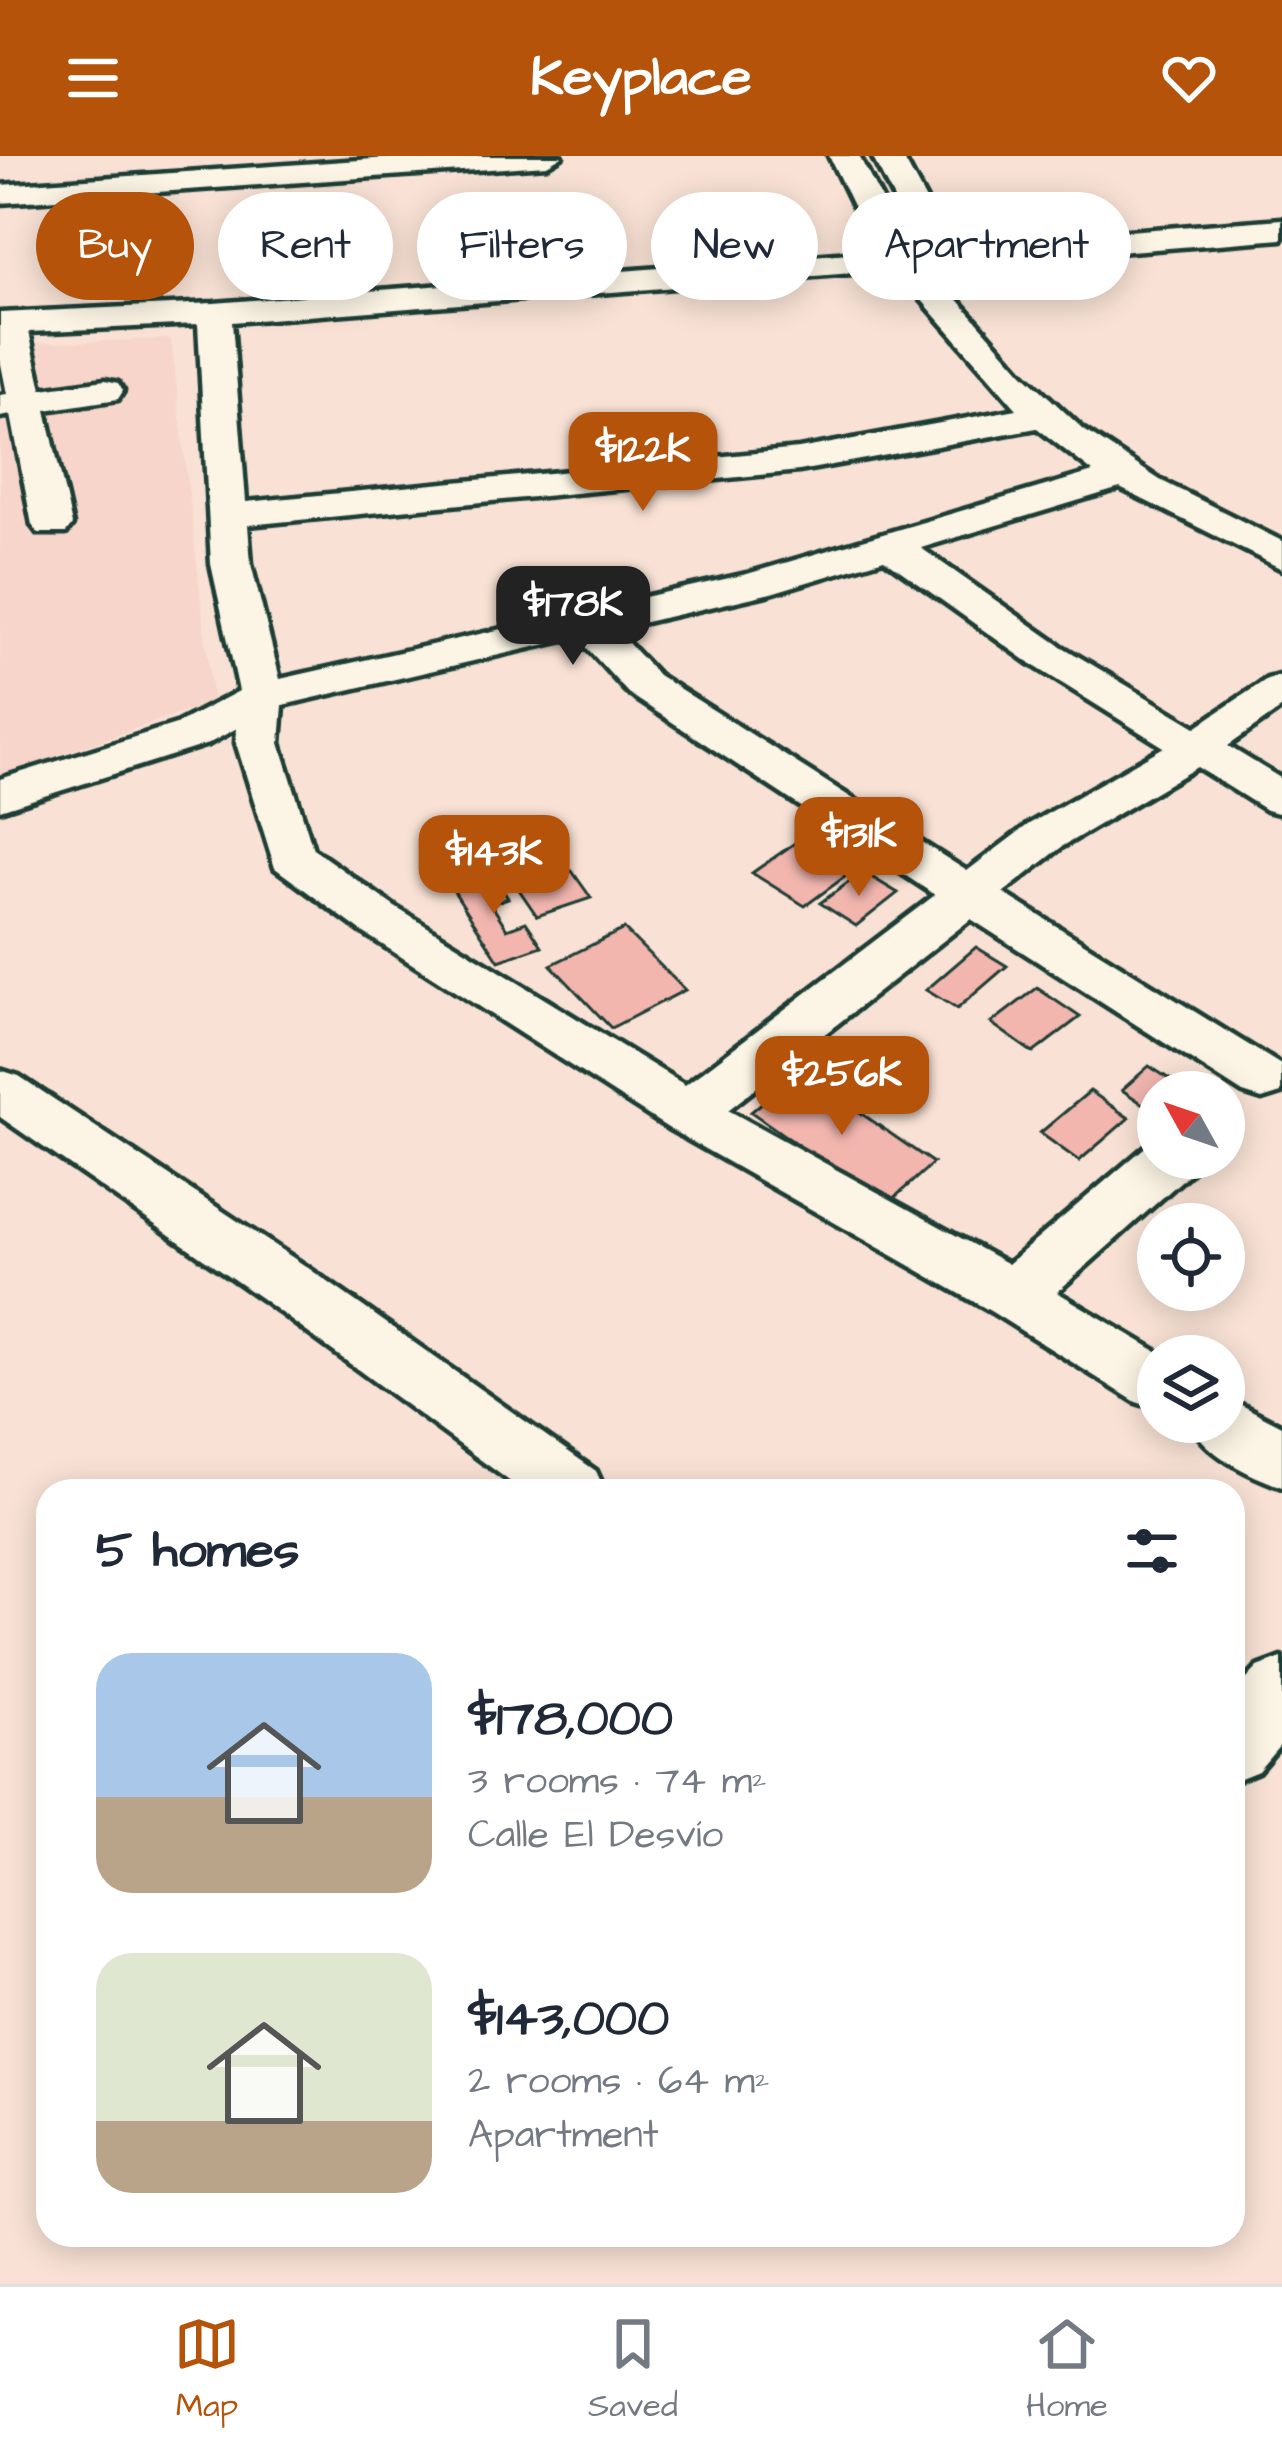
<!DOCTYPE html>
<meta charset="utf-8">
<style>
:root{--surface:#fff;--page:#f6f6f7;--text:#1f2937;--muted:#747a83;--line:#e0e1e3;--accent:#b45309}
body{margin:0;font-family:"Architects Daughter",sans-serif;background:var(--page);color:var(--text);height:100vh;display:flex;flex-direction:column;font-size:45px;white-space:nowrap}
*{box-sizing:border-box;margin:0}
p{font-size:39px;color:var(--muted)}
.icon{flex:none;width:66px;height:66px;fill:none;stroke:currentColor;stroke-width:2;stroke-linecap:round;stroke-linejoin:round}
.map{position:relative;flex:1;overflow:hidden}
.sheet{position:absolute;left:36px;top:1323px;width:1209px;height:768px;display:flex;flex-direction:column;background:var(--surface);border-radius:36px;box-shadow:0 6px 30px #0003}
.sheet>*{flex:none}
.hud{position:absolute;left:36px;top:36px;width:1212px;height:108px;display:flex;gap:24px}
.needle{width:78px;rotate:310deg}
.tools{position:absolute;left:1137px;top:915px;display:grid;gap:24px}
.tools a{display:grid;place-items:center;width:108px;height:108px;border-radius:50%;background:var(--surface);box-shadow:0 6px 30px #0003;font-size:60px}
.price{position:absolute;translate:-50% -102px;padding:0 27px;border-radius:24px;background:var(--accent);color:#fff;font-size:39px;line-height:78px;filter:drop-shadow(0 3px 6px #0008)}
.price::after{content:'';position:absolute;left:50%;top:72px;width:36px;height:27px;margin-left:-18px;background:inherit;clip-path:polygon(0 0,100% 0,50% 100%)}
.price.on{background:#222;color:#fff}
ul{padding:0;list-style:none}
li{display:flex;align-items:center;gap:36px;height:300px;padding:0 60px}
li span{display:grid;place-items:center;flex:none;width:336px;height:240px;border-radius:36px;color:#555}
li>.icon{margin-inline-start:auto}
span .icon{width:144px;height:144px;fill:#fffc;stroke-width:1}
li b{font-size:51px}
h2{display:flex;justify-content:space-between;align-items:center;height:144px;padding:0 60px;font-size:51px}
.chip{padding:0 42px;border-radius:54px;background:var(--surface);box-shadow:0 6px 30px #0003;font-size:42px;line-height:108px}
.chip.on{background:var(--accent);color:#fff}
header{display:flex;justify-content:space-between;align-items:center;height:156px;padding:0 60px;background:var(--accent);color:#fff;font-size:54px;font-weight:800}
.tabs{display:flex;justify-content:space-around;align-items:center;height:168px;border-top:3px solid var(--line);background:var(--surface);font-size:33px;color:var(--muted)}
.tabs a{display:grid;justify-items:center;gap:6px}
.tabs .on{color:var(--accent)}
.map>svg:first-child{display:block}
.built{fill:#f7d5ca}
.building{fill:#f2b6af;stroke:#1f3d34;stroke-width:3}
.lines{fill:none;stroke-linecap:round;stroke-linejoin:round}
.minor-casing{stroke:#1f3d34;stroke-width:9}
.minor{fill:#fcf5e5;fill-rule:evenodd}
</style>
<header><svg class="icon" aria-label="menu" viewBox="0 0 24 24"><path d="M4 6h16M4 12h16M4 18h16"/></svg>Keyplace<svg class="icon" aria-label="heart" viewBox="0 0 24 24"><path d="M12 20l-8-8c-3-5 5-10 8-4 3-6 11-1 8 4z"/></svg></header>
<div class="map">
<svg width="1282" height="2128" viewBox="0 0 1282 2128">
<rect width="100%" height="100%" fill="#f9e2d5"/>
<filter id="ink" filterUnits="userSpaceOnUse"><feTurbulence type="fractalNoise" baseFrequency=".00833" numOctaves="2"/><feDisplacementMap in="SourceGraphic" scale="24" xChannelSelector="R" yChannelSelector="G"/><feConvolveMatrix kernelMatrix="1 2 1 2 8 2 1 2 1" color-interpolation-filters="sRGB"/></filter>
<g filter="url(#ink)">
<polygon class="built" points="171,183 213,546 0,619 0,188"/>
<g class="building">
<polygon points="809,677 861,709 805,750 752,717"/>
<polygon points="490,715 508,742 491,748 507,773 526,766 542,790 499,805 450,729"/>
<polygon points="572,715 591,742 537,760 518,732"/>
<polygon points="863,716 898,737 856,770 820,747"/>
<polygon points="624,773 685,834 611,872 551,809"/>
<polygon points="976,791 1007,810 957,853 926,834"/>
<polygon points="1037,832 1080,861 1033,897 991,867"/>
<polygon points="1149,910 1190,936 1158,936 1158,958 1122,934"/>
<polygon points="800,915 933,1007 885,1050 751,956"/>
<polygon points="1090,935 1129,962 1079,1005 1040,977"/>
</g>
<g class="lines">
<defs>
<g id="minor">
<polygon points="417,0 562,0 547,9 0,47 0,29"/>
<path d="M829,0H859L907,93L919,92L872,0H902L950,89L1282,63V83L951,109L938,121L1023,217L1084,274L1160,324L1282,385V413L1120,332L921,392L1061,490L1196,571L1267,523L1282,519V552L1228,590L1282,623V658L1266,654L1197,611L1063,690L1003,737L1281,909V937L1262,943L1243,937L971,763L728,954L1008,1108L1150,987L1158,984V1002H1198L1190,1017L1057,1136L1165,1200H1158V1253L1136,1246L992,1156L668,972L361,775L275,712L236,587L237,572L208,588L0,654V623L176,568L239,535L211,408L198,168L29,176L42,233L105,224L118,227L123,235L118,243L46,254L72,369L66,377H38L32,369L11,259L0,261V239L7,238L0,203V157L214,147L875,95ZM890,114L907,127L1017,253L799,293L246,346L232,166ZM1037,272L1093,316L747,418L280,523L251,408L248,369L799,315ZM884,403L1031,508L1164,591L1029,668L967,715L658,519L615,473L771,437ZM577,481L628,537L935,739L685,929L395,751L313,693L280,587L283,549Z"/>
<polygon points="0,914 19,920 304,1109 596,1315 605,1335 523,1335 262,1143 0,961"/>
<path d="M1224,1240L1282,1270V1331C1249,1319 1205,1299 1190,1266H1224Z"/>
<polygon points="1282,1502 1282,1587 1258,1615 1233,1625 1233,1538 1258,1511"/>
</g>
</defs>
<use href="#minor" class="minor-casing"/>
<use href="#minor" class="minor"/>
</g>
</g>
</svg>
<div class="tools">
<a><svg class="needle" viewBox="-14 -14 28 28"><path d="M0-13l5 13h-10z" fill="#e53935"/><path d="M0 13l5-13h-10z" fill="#747a83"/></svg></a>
<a><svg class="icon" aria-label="locate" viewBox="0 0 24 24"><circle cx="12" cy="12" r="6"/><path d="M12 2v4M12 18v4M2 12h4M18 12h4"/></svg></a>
<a><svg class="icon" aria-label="layers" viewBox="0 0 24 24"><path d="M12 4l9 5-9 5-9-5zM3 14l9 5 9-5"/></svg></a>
</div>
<b class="price" style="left:643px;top:358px">$122K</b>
<b class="price on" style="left:573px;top:512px">$178K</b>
<b class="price" style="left:859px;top:743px">$131K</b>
<b class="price" style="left:494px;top:761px">$143K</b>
<b class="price" style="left:842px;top:982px">$256K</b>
<div class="hud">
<a class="chip on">Buy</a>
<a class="chip">Rent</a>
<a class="chip">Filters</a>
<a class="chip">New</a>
<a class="chip">Apartment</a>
</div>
<section class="sheet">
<h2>5 homes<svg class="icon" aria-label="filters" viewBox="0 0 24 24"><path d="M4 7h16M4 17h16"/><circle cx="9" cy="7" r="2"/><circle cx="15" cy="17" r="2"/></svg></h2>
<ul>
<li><span style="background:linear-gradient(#a9c7e8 60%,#b9a48a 0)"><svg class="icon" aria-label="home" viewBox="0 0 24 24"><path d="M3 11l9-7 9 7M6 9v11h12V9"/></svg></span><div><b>$178,000</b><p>3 rooms · 74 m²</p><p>Calle El Desvío</p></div></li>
<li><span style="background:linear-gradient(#dfe7d0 70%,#b9a48a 0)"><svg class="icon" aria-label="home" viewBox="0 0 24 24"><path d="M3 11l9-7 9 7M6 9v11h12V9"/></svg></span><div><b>$143,000</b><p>2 rooms · 64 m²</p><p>Apartment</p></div></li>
</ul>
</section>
</div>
<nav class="tabs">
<a class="on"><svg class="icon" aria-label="map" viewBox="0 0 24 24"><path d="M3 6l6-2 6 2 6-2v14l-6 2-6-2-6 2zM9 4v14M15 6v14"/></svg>Map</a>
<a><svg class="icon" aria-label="saved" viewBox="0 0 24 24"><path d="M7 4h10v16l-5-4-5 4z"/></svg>Saved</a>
<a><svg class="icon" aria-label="home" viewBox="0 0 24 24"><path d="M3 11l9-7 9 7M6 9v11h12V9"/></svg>Home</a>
</nav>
